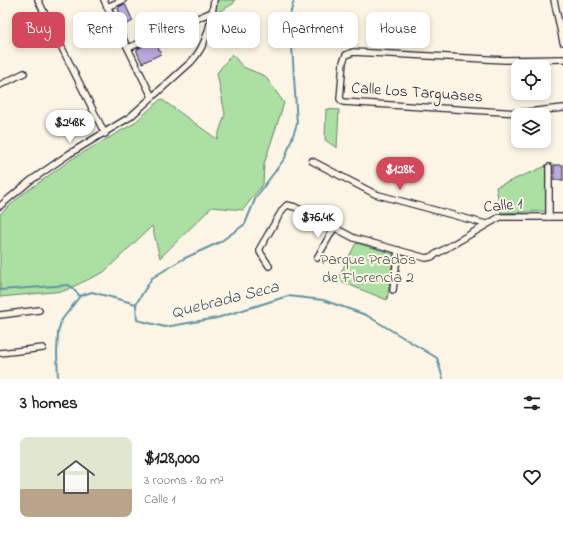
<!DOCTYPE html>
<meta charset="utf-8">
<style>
:root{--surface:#fff;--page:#f2f2f2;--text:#202124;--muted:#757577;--accent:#d1495b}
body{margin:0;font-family:"Indie Flower",sans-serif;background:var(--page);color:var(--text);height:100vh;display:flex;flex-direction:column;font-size:15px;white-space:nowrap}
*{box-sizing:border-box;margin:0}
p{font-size:13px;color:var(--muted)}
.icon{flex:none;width:22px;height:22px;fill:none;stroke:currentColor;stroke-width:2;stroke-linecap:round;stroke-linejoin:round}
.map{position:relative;height:379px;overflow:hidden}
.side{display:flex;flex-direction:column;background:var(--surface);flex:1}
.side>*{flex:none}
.guide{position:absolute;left:12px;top:12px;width:539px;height:36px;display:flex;gap:8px}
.controls{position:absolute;left:511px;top:60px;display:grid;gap:8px}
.controls a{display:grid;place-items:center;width:40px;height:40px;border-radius:8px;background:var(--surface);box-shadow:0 2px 6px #0003;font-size:20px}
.price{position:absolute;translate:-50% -34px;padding:0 9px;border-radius:14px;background:#fff;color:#222;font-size:13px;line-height:26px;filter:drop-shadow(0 1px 2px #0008)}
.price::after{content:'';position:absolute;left:50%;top:24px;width:12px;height:9px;margin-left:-6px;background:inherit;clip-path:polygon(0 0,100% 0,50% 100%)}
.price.on{background:var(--accent);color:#fff}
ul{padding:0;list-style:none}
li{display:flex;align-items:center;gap:12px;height:100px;padding:0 20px}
li span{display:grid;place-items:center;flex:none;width:112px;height:80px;border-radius:8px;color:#555}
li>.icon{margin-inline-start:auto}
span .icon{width:48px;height:48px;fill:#fffc;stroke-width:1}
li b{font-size:17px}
h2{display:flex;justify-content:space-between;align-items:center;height:48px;padding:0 20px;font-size:17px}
.chip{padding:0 14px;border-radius:8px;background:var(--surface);box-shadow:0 2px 6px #0003;font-size:14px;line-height:36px}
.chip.on{background:var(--accent);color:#fff}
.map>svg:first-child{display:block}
.green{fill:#ace0a2;stroke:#67816e}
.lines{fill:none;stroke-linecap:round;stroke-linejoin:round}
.stream{stroke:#6293a2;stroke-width:2}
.building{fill:#b7a9d9;stroke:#22223b}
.minor-casing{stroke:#22223b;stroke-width:8}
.minor{stroke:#fcf5e5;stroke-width:5.5}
.labels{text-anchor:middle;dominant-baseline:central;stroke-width:4;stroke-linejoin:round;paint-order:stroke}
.street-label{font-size:16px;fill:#22223b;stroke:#fcf5e5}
.park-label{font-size:16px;fill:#4b5b5a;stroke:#fcf5e5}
.water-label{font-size:17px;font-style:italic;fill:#425a6e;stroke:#fcf5e5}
</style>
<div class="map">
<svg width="563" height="379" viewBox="0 0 563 379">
<rect width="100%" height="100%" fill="#fcf5e5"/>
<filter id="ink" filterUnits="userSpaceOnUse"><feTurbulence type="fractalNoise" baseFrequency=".025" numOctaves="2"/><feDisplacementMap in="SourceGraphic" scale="8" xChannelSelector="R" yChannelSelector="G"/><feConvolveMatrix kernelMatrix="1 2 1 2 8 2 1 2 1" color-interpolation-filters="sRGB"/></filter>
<g filter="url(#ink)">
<g class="green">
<polygon points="215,0 235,0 233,4 213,15"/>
<polygon points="232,54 243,67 265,76 284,103 264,164 263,184 243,210 212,207 160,258 152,226 104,272 64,291 0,297 0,214 23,194 72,159 133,124 161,99 217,139 225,114 217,73"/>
<polygon points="326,109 339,110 337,148 325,140"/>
<polygon points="546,166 546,211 501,213 496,187"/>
<polygon points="356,243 394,254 387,300 337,280"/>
</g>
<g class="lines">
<g class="stream">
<polyline points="294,0 290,15 297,124 285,158 256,197 245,224 220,242 183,259 152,278 136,304 137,320 165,327 217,318 288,296 323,300 366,315 437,358 443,379"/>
<polyline points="0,290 69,285 80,296"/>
<polyline points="58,379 57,353 58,333 61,321 80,296 92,292 136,304"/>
</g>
</g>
<g class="building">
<polygon points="125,4 133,21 125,25 118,9 120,6"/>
<polygon points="155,41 161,54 142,63 137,52 137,49"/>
<rect x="554" y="165" width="9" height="15"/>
</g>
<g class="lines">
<defs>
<g id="minor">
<polyline points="38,0 105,134"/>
<polyline points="104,0 152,97"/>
<polyline points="554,0 563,42"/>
<polyline points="107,7 123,0"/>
<polyline points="128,48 212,12"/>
<polyline points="563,59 505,60 353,52 346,55 343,62 340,99 343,102 518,113 563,108"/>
<polyline points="0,85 24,73"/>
<polyline points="312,161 375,194 486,224"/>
<polyline points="549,167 549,217"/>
<path d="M0,206L30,181L69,154L130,117L191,62C207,45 211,23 214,0"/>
<polyline points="317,258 334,228"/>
<polyline points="269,266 260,252 260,248 283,209 287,205 295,207 354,238 426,258 431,257 500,217 563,217"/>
<polyline points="393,290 398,250"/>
<polyline points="0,315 39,310"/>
<polyline points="0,353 43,348"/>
</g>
</defs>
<use href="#minor" class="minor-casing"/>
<use href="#minor" class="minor"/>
</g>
</g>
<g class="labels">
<g class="street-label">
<text transform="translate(417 93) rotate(4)">Calle Los Targuases</text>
<text transform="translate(503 206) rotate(-5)">Calle 1</text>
</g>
<g class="park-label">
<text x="368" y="260">Parque Prados<tspan x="368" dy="18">de Florencia 2</tspan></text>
</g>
<g class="water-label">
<text transform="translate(225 300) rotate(-14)">Quebrada Seca</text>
</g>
</g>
</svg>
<div class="controls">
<a><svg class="icon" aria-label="locate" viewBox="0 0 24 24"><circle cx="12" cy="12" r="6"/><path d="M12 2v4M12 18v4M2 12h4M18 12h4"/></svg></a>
<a><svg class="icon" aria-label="layers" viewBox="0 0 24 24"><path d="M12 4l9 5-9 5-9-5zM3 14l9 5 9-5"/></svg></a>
</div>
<b class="price" style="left:70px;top:144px">$248K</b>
<b class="price on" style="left:400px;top:191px">$128K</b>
<b class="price" style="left:318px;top:239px">$76.4K</b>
<div class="guide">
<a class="chip on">Buy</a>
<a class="chip">Rent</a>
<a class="chip">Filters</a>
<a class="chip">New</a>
<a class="chip">Apartment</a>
<a class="chip">House</a>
</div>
</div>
<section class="side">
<h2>3 homes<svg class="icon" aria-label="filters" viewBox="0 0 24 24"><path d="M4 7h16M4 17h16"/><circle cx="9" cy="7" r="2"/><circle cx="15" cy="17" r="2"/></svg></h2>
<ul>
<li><span style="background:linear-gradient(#dfe7d0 65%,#b9a48a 0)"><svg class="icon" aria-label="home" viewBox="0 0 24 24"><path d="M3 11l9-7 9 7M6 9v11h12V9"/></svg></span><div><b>$128,000</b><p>3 rooms · 80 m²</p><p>Calle 1</p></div><svg class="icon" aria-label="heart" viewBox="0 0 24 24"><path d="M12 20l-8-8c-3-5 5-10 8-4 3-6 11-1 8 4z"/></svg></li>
</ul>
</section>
